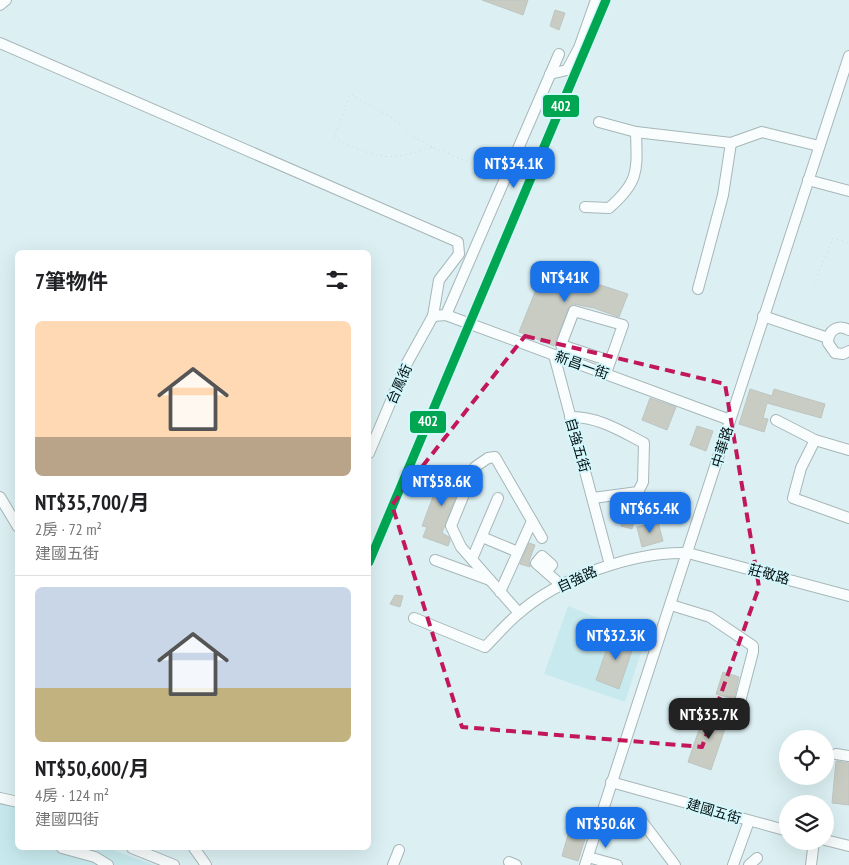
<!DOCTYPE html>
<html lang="zh-TW">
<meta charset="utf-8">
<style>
:root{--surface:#fff;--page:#f2f2f2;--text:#202124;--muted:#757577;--line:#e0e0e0;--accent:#1a73e8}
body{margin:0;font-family:"PT Sans Narrow","Noto Sans TC",sans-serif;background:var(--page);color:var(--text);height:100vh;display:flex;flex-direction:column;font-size:19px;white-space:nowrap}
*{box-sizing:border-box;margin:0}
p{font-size:16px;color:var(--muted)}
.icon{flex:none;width:28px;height:28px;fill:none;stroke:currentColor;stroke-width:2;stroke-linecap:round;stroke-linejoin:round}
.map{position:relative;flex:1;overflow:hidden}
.drawer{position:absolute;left:15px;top:250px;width:356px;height:600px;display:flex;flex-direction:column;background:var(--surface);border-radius:8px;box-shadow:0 5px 20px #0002}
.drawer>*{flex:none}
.tools{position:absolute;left:779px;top:730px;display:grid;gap:10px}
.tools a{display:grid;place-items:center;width:55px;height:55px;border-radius:50%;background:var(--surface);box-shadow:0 5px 20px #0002;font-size:25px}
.price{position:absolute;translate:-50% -42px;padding:0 11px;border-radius:10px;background:var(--accent);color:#fff;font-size:16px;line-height:32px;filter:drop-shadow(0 1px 2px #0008)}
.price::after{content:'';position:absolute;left:50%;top:30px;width:15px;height:11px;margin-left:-8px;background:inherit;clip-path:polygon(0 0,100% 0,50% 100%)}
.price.active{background:#222;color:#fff}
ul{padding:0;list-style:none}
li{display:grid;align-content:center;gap:10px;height:265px;padding:0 20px}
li+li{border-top:1px solid var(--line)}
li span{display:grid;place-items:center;height:155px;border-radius:8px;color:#555}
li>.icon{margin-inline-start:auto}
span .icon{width:90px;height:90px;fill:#fffc;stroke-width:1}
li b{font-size:21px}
h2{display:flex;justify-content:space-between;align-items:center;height:60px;padding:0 20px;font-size:21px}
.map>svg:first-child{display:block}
.built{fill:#c8eaee}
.building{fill:#c8ccc2;stroke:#bec5c1}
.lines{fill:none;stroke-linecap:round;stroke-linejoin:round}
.minor-casing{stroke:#a6b6b8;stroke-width:12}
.path{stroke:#d1d7d8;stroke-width:1;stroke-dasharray:1 4;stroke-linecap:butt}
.minor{stroke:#fafdfd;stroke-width:10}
.rail-1-casing{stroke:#d3f7fc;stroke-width:12}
.rail-1{stroke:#00a651;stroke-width:9}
.marked{fill:none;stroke:#c2185b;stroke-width:4;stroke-dasharray:10 6;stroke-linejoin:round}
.labels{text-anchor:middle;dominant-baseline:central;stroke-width:4;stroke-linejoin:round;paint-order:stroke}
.street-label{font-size:14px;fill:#051112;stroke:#d3f7fc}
.line-badge{stroke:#d3f7fc;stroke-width:2}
.badge-label{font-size:14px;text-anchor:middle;font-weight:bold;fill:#fff}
</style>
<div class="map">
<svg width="849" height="865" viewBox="0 0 849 865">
<rect width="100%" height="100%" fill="#dcf0f3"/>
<g class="built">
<polygon points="568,606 646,637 625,702 544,674"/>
<polygon points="0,801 17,804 15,819 17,820 18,848 108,848 153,865 0,865"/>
</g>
<g class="building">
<polygon points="482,0 528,0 523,15"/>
<polygon points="555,10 565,13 559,30 550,26"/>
<polygon points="545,267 628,294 619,317 594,308 573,304 568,309 554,346 519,332"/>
<polygon points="750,389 772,396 774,389 825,404 821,418 767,403 763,418 768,419 764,432 739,424"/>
<polygon points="650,398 676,407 667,430 642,420"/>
<polygon points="697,426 713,431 706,451 690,445"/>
<polygon points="443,470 463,477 442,533 449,537 450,541 448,546 423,537 427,527 422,526"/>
<polygon points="624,514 635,517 632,529 621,526"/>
<polygon points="658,522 663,541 642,547 637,527"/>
<polygon points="529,543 535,545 529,561 530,567 520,564"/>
<polygon points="395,595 403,596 400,607 390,604"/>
<polygon points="613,631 635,642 619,689 596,680"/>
<polygon points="723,672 739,677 734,699 716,694"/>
<polygon points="706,709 729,717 711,770 688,762"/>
<polygon points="836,761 849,763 849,805 832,803"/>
<polygon points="569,831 586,836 578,861 562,856"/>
</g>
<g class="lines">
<defs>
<g id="minor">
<polyline points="0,5 6,0"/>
<polyline points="0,43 458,242 459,254 439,280 433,316 407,363 369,453"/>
<polyline points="550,74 567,70 579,48 596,0"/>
<polyline points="599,122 636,132 731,143 762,132 819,146"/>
<polyline points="808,180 849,191"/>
<path d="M585,207L609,208C640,181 637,170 636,132"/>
<polyline points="698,289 723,195 731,143"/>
<polyline points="446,315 559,54"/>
<polyline points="433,316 446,315 730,420"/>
<polyline points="763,316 828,338"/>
<path d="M849,330C838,324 828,330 828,343L835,353L843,354L849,351"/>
<polyline points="554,355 610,565"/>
<polyline points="606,373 623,325 574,311 561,345 610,361"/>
<path d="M570,417C597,416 621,431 644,443L643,482L638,492L593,498"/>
<polyline points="776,420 815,440 849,450"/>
<polyline points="815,440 801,468 793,498 849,518"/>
<polyline points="0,497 18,527"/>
<polyline points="482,537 518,552"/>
<polyline points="472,559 498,498"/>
<polyline points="435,560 490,580"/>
<polyline points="546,572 552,565 542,556 536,563 561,585"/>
<polyline points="500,592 532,521"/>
<polyline points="671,605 710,617 753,646 753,652 736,717"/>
<polyline points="519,613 461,547 451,526 475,467 488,458 495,457 542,538"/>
<path d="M414,618L485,647C496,636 506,624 518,614C558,578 634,551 688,553L849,596"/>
<polyline points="836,754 849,756"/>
<polyline points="611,782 788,831"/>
<polyline points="0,798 18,802"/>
<polyline points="638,816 675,865"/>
<polyline points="825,840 849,846"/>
<polyline points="62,848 95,857 108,865"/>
<polyline points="132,848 174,865"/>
<polyline points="194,848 206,865"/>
<polyline points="588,857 617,865"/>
<polyline points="509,862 516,865"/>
<polyline points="393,865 399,850"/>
<polyline points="585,865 849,56"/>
<polyline points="733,865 749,821"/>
<polyline points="749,865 757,858"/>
<polyline points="811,865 814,841"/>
</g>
</defs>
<use href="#minor" class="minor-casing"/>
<g class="path">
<path d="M432,147L414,137L394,119L350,94L334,138C378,158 386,163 432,147L498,174"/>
<polyline points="814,285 833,238 849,243"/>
</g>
<use href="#minor" class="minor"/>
<defs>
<polyline id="rail-1" points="369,562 606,0"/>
</defs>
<use href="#rail-1" class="rail-1-casing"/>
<use href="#rail-1" class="rail-1"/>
</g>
<path class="marked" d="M525,336L725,384L759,587L702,747L462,727L392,505Z"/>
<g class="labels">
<g class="street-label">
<text transform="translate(582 365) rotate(20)">新昌一街</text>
<text transform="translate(399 384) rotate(-66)">台鳳街</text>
<text transform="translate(578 445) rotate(74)">自強五街</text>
<text transform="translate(722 447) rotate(-73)">中華路</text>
<text transform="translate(769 574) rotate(15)">莊敬路</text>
<text transform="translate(577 579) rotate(-25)">自強路</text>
<text transform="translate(714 811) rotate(16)">建國五街</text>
</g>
</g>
<g class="line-badge">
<rect x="542" y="94" width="38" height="24" rx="5" fill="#00a651"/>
<rect x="409" y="410" width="38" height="24" rx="5" fill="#00a651"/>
</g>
<g class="badge-label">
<text x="561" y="111">402</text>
<text x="428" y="426">402</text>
</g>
</svg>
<div class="tools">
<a><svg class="icon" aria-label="locate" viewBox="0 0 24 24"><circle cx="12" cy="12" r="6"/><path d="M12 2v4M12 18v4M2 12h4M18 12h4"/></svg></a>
<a><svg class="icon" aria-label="layers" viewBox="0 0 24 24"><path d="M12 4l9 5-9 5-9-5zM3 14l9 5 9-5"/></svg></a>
</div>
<b class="price" style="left:514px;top:189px">NT$34.1K</b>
<b class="price" style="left:565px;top:303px">NT$41K</b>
<b class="price" style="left:442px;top:507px">NT$58.6K</b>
<b class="price" style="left:650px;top:534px">NT$65.4K</b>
<b class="price" style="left:616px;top:661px">NT$32.3K</b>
<b class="price active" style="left:709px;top:740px">NT$35.7K</b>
<b class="price" style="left:606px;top:849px">NT$50.6K</b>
<section class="drawer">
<h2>7筆物件<svg class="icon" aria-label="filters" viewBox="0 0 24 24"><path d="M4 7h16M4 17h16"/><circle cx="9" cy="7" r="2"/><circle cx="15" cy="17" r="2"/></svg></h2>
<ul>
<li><span style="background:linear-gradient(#ffd9b3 75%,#b9a48a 0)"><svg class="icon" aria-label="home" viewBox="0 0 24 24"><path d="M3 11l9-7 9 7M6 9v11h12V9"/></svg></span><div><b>NT$35,700/月</b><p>2房 · 72 m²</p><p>建國五街</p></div></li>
<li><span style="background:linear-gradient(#c9d6e8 65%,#c2b280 0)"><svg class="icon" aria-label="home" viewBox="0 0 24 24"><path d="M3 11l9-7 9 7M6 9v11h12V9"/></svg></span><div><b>NT$50,600/月</b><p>4房 · 124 m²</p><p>建國四街</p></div></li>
</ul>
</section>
</div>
